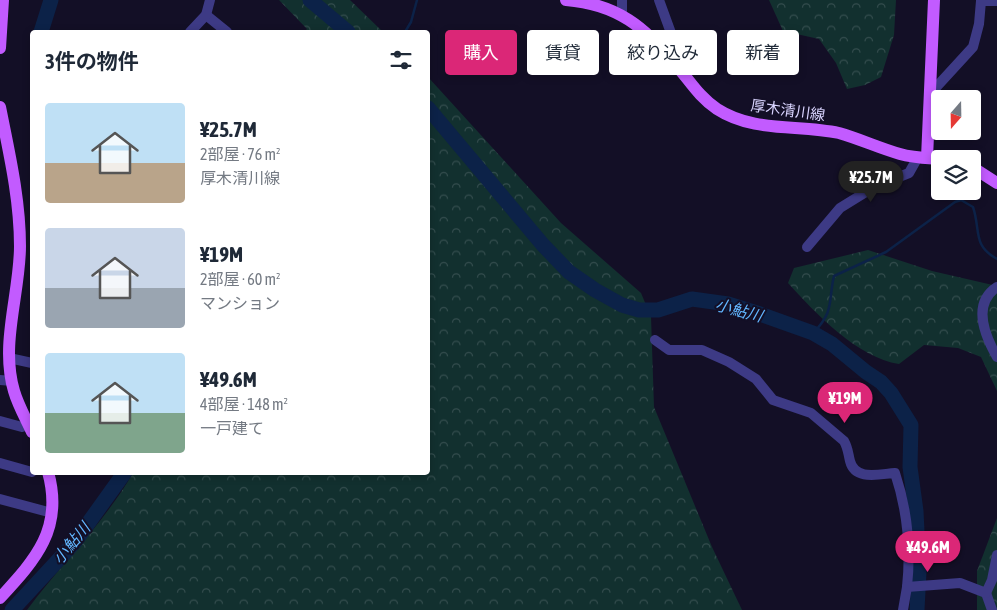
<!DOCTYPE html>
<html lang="ja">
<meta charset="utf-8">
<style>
:root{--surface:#fff;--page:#f6f6f7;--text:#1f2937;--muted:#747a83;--accent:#db2777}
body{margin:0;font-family:"Asap Condensed","Noto Sans JP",sans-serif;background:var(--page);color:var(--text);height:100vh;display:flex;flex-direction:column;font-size:19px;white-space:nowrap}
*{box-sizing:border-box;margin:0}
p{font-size:16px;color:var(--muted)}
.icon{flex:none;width:28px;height:28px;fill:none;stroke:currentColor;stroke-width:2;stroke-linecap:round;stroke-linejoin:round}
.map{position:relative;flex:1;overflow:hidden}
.side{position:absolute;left:30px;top:30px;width:400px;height:445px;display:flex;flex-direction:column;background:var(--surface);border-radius:5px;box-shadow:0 2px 8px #0003}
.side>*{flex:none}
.hud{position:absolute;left:445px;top:30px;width:475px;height:45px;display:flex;gap:10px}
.needle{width:32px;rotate:200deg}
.tools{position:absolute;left:931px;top:90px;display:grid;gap:10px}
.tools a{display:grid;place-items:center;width:50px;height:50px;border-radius:5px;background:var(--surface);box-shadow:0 2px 8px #0003;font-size:25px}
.price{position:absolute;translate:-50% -42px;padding:0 11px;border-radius:18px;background:var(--accent);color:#fff;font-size:16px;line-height:32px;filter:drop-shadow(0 1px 2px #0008)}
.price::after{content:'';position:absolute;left:50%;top:30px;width:15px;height:11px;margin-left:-8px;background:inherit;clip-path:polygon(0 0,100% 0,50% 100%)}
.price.current{background:#222;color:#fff}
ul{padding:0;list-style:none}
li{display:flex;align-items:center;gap:15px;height:125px;padding:0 15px}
li span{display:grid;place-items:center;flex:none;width:140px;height:100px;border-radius:5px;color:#555}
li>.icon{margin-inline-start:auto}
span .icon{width:60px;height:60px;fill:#fffc;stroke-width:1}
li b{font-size:21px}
h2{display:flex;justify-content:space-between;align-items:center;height:60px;padding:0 15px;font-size:21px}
.chip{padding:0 18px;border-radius:5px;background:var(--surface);box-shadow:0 2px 8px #0003;font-size:18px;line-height:45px}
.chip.current{background:var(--accent);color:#fff}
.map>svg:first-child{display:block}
.forest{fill:url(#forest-crowns)}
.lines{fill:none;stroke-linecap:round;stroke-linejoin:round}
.stream{stroke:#0c2248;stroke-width:2.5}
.river{stroke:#0c2248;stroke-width:15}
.street{stroke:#3d3a85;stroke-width:10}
.primary{stroke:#c25bff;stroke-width:12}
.labels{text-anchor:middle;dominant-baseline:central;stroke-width:4;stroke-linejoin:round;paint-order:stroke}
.street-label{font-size:15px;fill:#d9d4ff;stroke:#130f26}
.water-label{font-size:16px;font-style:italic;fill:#62b6ff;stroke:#130f26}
</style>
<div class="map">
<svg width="997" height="610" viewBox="0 0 997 610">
<defs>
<pattern id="forest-crowns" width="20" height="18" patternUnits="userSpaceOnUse" patternTransform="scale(1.25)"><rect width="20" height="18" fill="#12302f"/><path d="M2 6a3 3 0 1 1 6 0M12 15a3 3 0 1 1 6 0" fill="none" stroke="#344d4e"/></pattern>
</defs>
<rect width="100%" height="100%" fill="#130f26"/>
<g class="forest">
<polygon points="279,0 350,0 383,32 304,32 307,29"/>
<polygon points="769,0 896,0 894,35 881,77 865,85 847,89 836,63 819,39 783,31"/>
<path d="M428,77L561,223L641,293L651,317L654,407L712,547L742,610H27C62,563 104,523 133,473L428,472Z"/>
<path d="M868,250L932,271L997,286V391L981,357L958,348L924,345L899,364C858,358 815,313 788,283L794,268Z"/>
<polygon points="997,518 997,610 977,610 977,571"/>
</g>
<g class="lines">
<g class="stream">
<polyline points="405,32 411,22 417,0"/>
<path d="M813,333C835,311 828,301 834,276L886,252L955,202L961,200L973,207C981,231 972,245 997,259"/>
</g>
<g class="river">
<polyline points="310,0 348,32"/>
<polyline points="41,32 51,0"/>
<polyline points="428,108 543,245 569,272 595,290 622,305 639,310 658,310 692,299 728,304 760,314 813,333 832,344 866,372 881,382 891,393 911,425 910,467 916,511 919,572 917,610"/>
<polyline points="12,610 74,543 125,472"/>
</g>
<g class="street">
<polyline points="659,0 671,33 689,52 689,57 676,65"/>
<polyline points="622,14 622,0"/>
<polyline points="206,15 227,32"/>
<polyline points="190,32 206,15 210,0"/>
<polyline points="929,95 973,47 979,24 981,1 997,1"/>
<polyline points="807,247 840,208 874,187 909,173 918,157"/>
<path d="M997,287C971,304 985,336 997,357"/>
<path d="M655,340L669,350H702L729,362L756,379L773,400L811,413L844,441C848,448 848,453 850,461C855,481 879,474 895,473C907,509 911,549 907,587"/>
<polyline points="9,358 32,363"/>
<polyline points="0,380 12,381"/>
<polyline points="0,421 22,427 29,425"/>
<polyline points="0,463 32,472"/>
<polyline points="0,499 52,513"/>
<polyline points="986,593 992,610"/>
<polyline points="903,610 907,587 960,583 986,593 992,580 997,555"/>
</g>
<g class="primary">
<path d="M566,0C617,4 645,27 676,65C690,81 699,97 717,109C754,133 798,124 839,133C860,139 879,148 900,154C913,158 927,158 941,159"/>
<polyline points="0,48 3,0"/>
<path d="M0,107C9,152 20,199 20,246C20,293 0,344 14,391C18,405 26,419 32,432"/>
<polyline points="927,158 934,0"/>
<polyline points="972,167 997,183"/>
<path d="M0,598C35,560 64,529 48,472"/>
</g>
</g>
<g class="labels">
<g class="street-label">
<text transform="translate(788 110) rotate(8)">厚木清川線</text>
</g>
<g class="water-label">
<text transform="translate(739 310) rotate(15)">小鮎川</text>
<text transform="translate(71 543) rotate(-50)">小鮎川</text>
</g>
</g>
</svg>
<div class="tools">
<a><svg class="needle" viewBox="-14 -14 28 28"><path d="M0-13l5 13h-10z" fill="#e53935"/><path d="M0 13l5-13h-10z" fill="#747a83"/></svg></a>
<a><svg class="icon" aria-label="layers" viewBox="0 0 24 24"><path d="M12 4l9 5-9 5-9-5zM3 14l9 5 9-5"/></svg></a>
</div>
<b class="price current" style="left:871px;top:203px">¥25.7M</b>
<b class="price" style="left:845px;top:424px">¥19M</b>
<b class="price" style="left:928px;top:573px">¥49.6M</b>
<div class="hud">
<a class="chip current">購入</a>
<a class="chip">賃貸</a>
<a class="chip">絞り込み</a>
<a class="chip">新着</a>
</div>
<section class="side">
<h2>3件の物件<svg class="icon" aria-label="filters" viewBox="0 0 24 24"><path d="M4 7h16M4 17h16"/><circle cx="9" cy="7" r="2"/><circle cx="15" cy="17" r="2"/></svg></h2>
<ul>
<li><span style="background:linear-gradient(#bfe0f5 60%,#b9a48a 0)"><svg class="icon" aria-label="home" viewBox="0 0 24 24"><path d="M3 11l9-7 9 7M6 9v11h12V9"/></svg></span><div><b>¥25.7M</b><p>2部屋 · 76 m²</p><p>厚木清川線</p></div></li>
<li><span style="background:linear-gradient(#c9d6e8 60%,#9aa5b1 0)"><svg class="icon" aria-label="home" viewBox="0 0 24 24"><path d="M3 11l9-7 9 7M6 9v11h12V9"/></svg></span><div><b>¥19M</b><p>2部屋 · 60 m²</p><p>マンション</p></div></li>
<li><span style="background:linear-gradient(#bfe0f5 60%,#7fa58c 0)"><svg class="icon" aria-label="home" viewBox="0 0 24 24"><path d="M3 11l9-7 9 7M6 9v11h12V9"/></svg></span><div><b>¥49.6M</b><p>4部屋 · 148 m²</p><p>一戸建て</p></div></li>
</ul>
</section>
</div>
